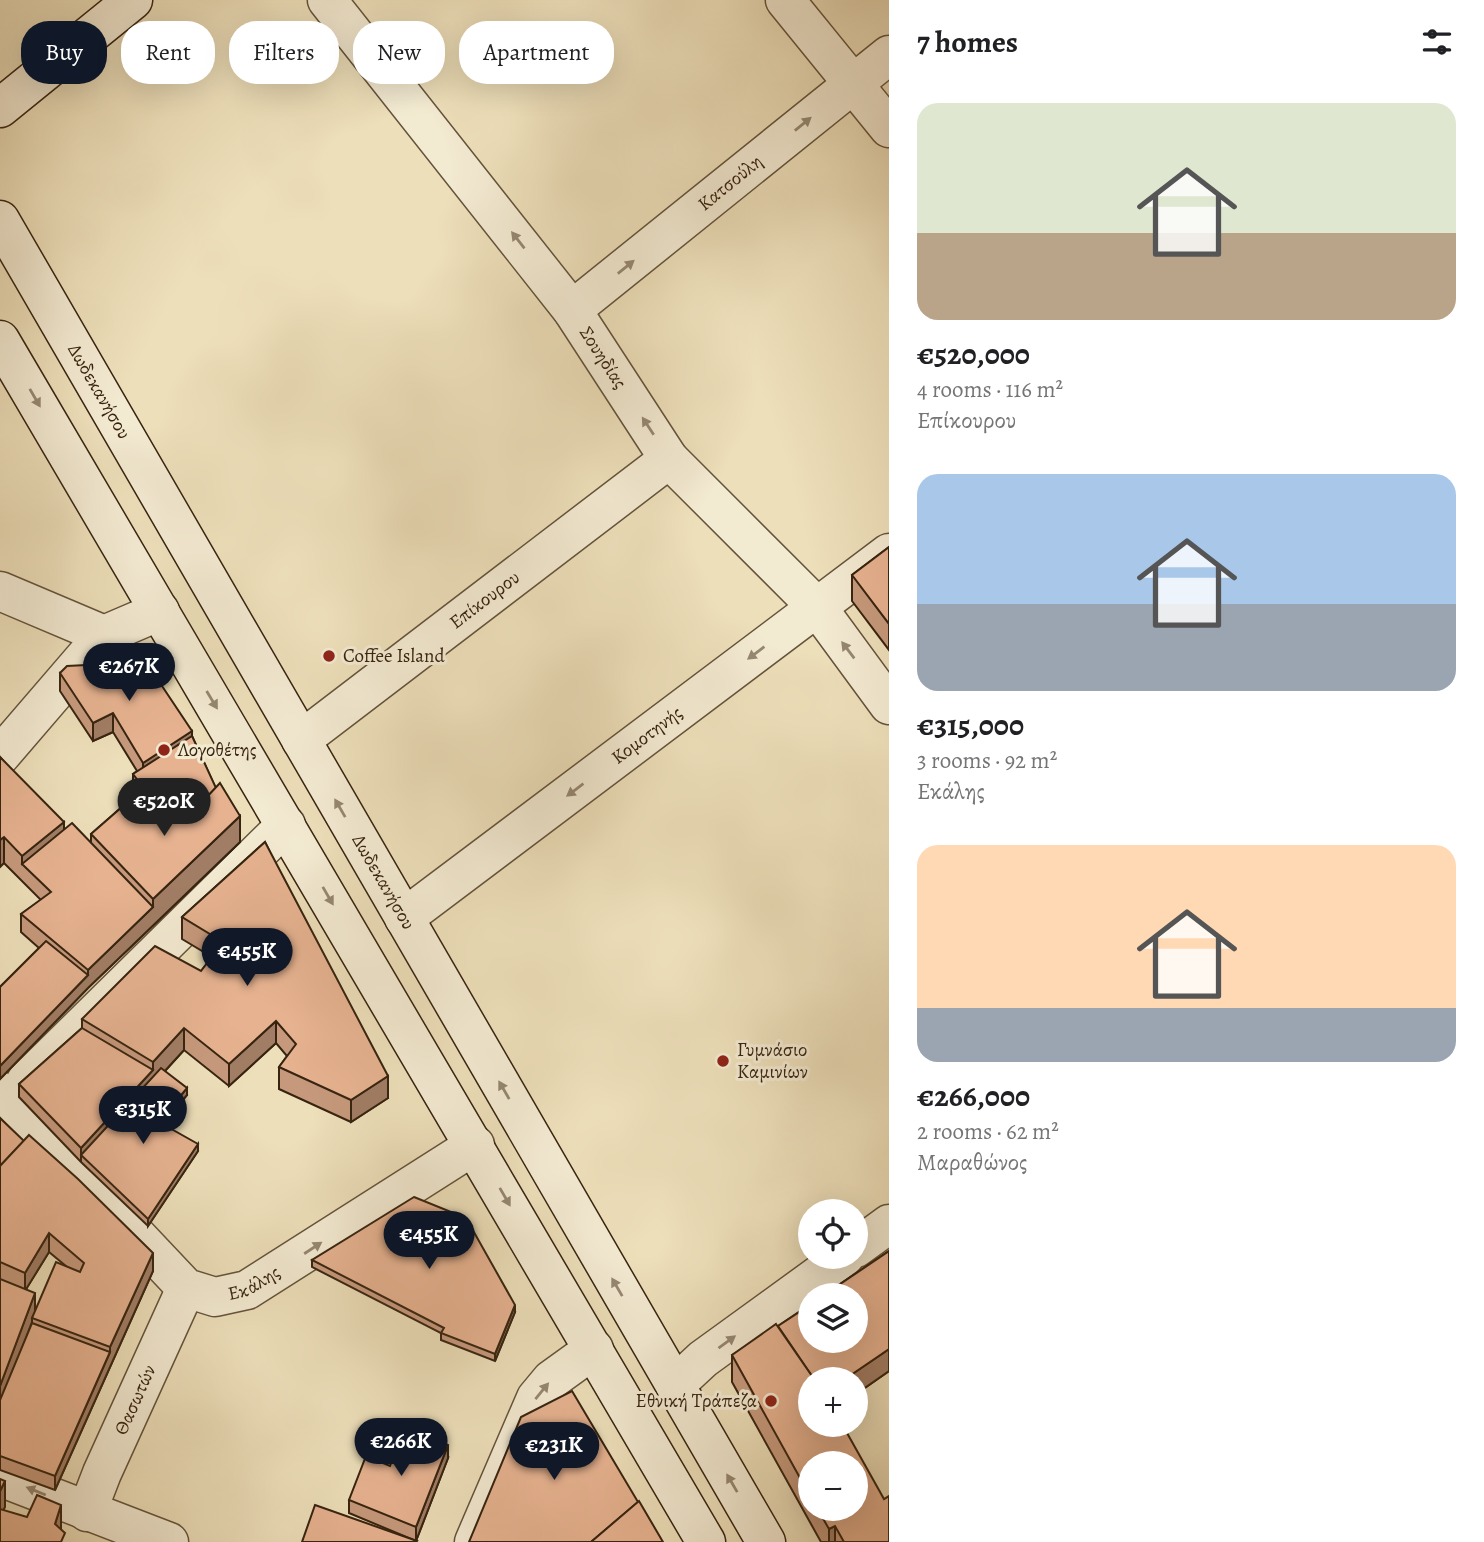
<!DOCTYPE html>
<meta charset="utf-8">
<style>
:root{--surface:#fff;--page:#f6f6f6;--text:#202124;--muted:#757577;--accent:#111827}
body{margin:0;font-family:Alegreya,serif;background:var(--page);color:var(--text);height:100vh;display:flex;flex-direction:column;font-size:26px;white-space:nowrap}
*{box-sizing:border-box;margin:0}
p{font-size:23px;color:var(--muted)}
.icon{flex:none;width:38px;height:38px;fill:none;stroke:currentColor;stroke-width:2;stroke-linecap:round;stroke-linejoin:round}
.map{position:relative;flex:1;overflow:hidden}
.drawer{display:flex;flex-direction:column;background:var(--surface);width:595px}
.drawer>*{flex:none}
.guide{position:absolute;left:21px;top:21px;width:665px;height:63px;display:flex;gap:14px}
.controls{position:absolute;left:798px;top:1199px;display:grid;gap:14px}
.controls a{display:grid;place-items:center;width:70px;height:70px;border-radius:50%;background:var(--surface);box-shadow:0 7px 28px #0002;font-size:35px}
.price{position:absolute;translate:-50% -60px;padding:0 16px;border-radius:24px;background:var(--accent);color:#fff;font-size:23px;line-height:46px;filter:drop-shadow(0 2px 4px #0008)}
.price::after{content:'';position:absolute;left:50%;top:42px;width:21px;height:16px;margin-left:-10px;background:inherit;clip-path:polygon(0 0,100% 0,50% 100%)}
.price.on{background:#222;color:#fff}
ul{padding:0;list-style:none}
li{display:grid;align-content:center;gap:14px;height:371px;padding:0 28px}
li span{display:grid;place-items:center;height:217px;border-radius:21px;color:#555}
li>.icon{margin-inline-start:auto}
span .icon{width:126px;height:126px;fill:#fffc;stroke-width:1}
li b{font-size:30px}
h2{display:flex;justify-content:space-between;align-items:center;height:84px;padding:0 28px;font-size:30px}
.chip{padding:0 24px;border-radius:28px;background:var(--surface);box-shadow:0 7px 28px #0002;font-size:24px;line-height:63px}
.chip.on{background:var(--accent);color:#fff}
main{display:flex;flex:1;min-height:0}
.map>svg:first-child{display:block}
.lines{fill:none;stroke-linecap:round;stroke-linejoin:round}
.street-casing{stroke:#64533a;stroke-width:41}
.secondary-casing{stroke:#372410;stroke-width:41}
.street{stroke:#f3ead2;stroke-width:38}
.secondary{stroke:#f3ead2;stroke-width:38}
.wall{fill:#c6997c;stroke:#372410;stroke-width:2;fill-rule:evenodd}
.shaded-wall{fill:#a17d65;stroke:#372410;stroke-width:2}
.building{fill:#e6b290;stroke:#372410;stroke-width:2}
.oneway{fill:#958771}
.poi-dot{fill:#8f2418;stroke:#f3ead2;stroke-width:2.5}
.labels{text-anchor:middle;dominant-baseline:central;stroke-width:6;stroke-linejoin:round;paint-order:stroke}
.street-label{font-size:19px;fill:#372410;stroke:#f3ead2}
.poi-label{font-size:19px;fill:#372410;stroke:#f3ead2;text-anchor:start}
</style>
<main>
<div class="map">
<svg width="889" height="1542" viewBox="0 0 889 1542">
<rect width="100%" height="100%" fill="#eddfba"/>
<filter id="stains"><feTurbulence type="fractalNoise" baseFrequency=".00286" numOctaves="4"/><feColorMatrix values="0 0 0 0 .2 0 0 0 0 .09 0 0 0 0 .02 0 0 0 .5 -.17"/></filter>
<radialGradient id="worn" r=".72"><stop offset=".6" stop-color="#630" stop-opacity="0"/><stop offset="1" stop-color="#630" stop-opacity=".3"/></radialGradient>
<g class="lines">
<defs>
<g id="street">
<path id="s1" d="M327,0L572,310L669,459L817,607L889,705"/>
<polyline points="785,0 889,128"/>
<path id="s2" d="M572,310L889,55"/>
<polyline points="0,591 104,635 160,611"/>
<path id="s3" d="M301,740L669,459"/>
<polyline points="0,756 104,635"/>
<path id="s4" d="M404,918L889,553"/>
<polyline points="26,1081 286,825"/>
<path id="s5" d="M0,1091L186,1288L215,1297L247,1290L475,1145"/>
<polyline points="856,1248 889,1224"/>
<polyline points="675,1385 703,1359 845,1256"/>
<polyline points="0,1477 169,1542"/>
<path id="s6" d="M87,1512L102,1473L186,1288"/>
<polyline points="474,1542 536,1398 551,1380 594,1349"/>
</g>
<g id="secondary">
<polyline points="0,108 133,0"/>
<path id="s7" d="M0,220L766,1542"/>
<polyline points="0,340 706,1542"/>
</g>
</defs>
<use href="#street" class="street-casing"/>
<use href="#secondary" class="secondary-casing"/>
<use href="#street" class="street"/>
<use href="#secondary" class="secondary"/>
</g>
<g class="wall">
<polygon points="889,547 889,650 852,601 852,575"/>
<polygon points="60,673 192,736 240,842 88,988 0,1079 0,987 39,948 21,932 21,914 41,900 4,863 0,757 64,830 91,843 91,834 131,799 136,792 133,787 133,774 137,771 113,732 93,741 60,691"/>
<polygon points="265,842 388,1098 351,1122 279,1089 279,1067 287,1056 276,1043 229,1086 184,1050 165,1071 187,1095 163,1124 198,1151 148,1226 81,1162 19,1097 19,1084 82,1028 82,1019 201,971 212,957 182,939 182,917"/>
<path d="M0,1118L153,1271L55,1490L0,1470ZM49,1252L67,1267L35,1312L26,1289Z"/>
<path d="M889,1251V1371L856,1394V1379H810L889,1542H821L732,1382V1355L778,1326ZM810,1463L856,1508H810Z"/>
<polygon points="312,1260 515,1312 495,1361 441,1340 441,1333 312,1267"/>
<polygon points="448,1458 416,1541 349,1513 349,1500"/>
</g>
<g class="shaded-wall">
<polygon points="113,713 113,732 93,741 93,723"/>
<polygon points="192,731 192,749 143,781 143,763"/>
<polygon points="240,816 240,842 88,988 0,1079 0,1066 88,975 88,970 153,907 153,899"/>
<polygon points="64,822 64,848 22,864 22,856"/>
<polygon points="4,837 4,863 0,867 0,840"/>
<polygon points="276,1021 276,1043 229,1086 229,1064"/>
<polygon points="184,1028 184,1050 153,1084 81,1155 81,1162 81,1148 153,1070 153,1062"/>
<polygon points="388,1076 388,1098 351,1122 351,1100"/>
<polygon points="187,1088 187,1095 159,1129 159,1122"/>
<polygon points="198,1144 198,1151 148,1226 148,1219"/>
<polygon points="49,1233 49,1252 25,1291 25,1273"/>
<polygon points="153,1253 153,1271 55,1490 55,1476 110,1352 110,1347"/>
<polygon points="35,1293 35,1315 32,1318 32,1322 0,1408 0,1386"/>
<polygon points="515,1305 515,1312 495,1361 495,1354"/>
<polygon points="889,1349 889,1371 856,1394 856,1379 845,1379"/>
<polygon points="448,1445 448,1458 416,1541 416,1527"/>
<polygon points="5,1481 5,1507 0,1517 0,1491"/>
<polygon points="61,1505 61,1531 55,1524"/>
<polygon points="835,1526 835,1542 829,1542 829,1529"/>
</g>
<g class="building">
<polygon points="889,547 889,624 852,575"/>
<polygon points="146,662 192,731 143,763 113,713 93,723 60,673 67,666"/>
<polygon points="192,736 216,788 189,816 178,804 160,819 138,793 132,798 131,797 142,786 133,774"/>
<polygon points="0,757 64,822 22,856 4,837 0,840"/>
<polygon points="220,783 240,816 153,899 91,834 138,793 160,819 178,804 189,816"/>
<polygon points="72,823 153,907 88,970 21,914 51,892 22,864"/>
<polygon points="265,842 388,1076 351,1100 279,1067 296,1044 276,1021 229,1064 184,1028 153,1062 82,1019 155,946 201,971 223,942 182,917"/>
<polygon points="46,941 88,975 0,1066 0,987"/>
<polygon points="82,1028 153,1070 81,1148 19,1084"/>
<polygon points="161,1068 187,1088 159,1122 198,1144 148,1219 81,1155"/>
<polygon points="0,1118 24,1141 0,1166"/>
<polygon points="29,1135 78,1179 153,1253 110,1347 32,1318 56,1262 80,1272 84,1263 49,1233 25,1273 0,1262 0,1166"/>
<polygon points="414,1197 466,1218 515,1305 495,1354 441,1333 444,1328 312,1260"/>
<polygon points="889,1251 889,1349 845,1379 814,1379 778,1326 810,1305 810,1340 856,1340 856,1295 824,1295"/>
<polygon points="0,1279 35,1293 0,1386"/>
<polygon points="32,1323 110,1352 55,1476 0,1456 0,1400"/>
<polygon points="776,1324 814,1379 810,1379 810,1424 842,1424 884,1499 889,1496 889,1542 844,1542 835,1526 829,1529 817,1508 856,1508 856,1463 810,1463 810,1496 732,1355"/>
<polygon points="572,1391 638,1502 591,1542 469,1542 521,1417"/>
<polygon points="404,1427 448,1445 416,1527 349,1500 366,1456 390,1466"/>
<polygon points="0,1479 5,1481 0,1491"/>
<polygon points="37,1495 61,1505 55,1524 65,1533 61,1542 0,1542 0,1509 27,1517"/>
<polygon points="639,1501 663,1542 591,1542"/>
<polygon points="315,1505 417,1541 416,1542 302,1542"/>
</g>
<defs><path id="oneway-solid" d="M-6-.8H1V-3.2L6.5 0L1 3.2V.8H-6Z" transform="scale(1.75)"/></defs>
<g class="oneway">
<use href="#oneway-solid" transform="translate(803 124) rotate(-39)"/>
<use href="#oneway-solid" transform="translate(518 240) rotate(-128)"/>
<use href="#oneway-solid" transform="translate(626 267) rotate(-39)"/>
<use href="#oneway-solid" transform="translate(35 398) rotate(60)"/>
<use href="#oneway-solid" transform="translate(648 426) rotate(-123)"/>
<use href="#oneway-solid" transform="translate(848 650) rotate(-127)"/>
<use href="#oneway-solid" transform="translate(756 653) rotate(143)"/>
<use href="#oneway-solid" transform="translate(212 700) rotate(59)"/>
<use href="#oneway-solid" transform="translate(575 790) rotate(143)"/>
<use href="#oneway-solid" transform="translate(340 808) rotate(-120)"/>
<use href="#oneway-solid" transform="translate(328 896) rotate(60)"/>
<use href="#oneway-solid" transform="translate(504 1090) rotate(-120)"/>
<use href="#oneway-solid" transform="translate(505 1197) rotate(60)"/>
<use href="#oneway-solid" transform="translate(313 1248) rotate(-33)"/>
<use href="#oneway-solid" transform="translate(617 1287) rotate(-120)"/>
<use href="#oneway-solid" transform="translate(727 1342) rotate(-36)"/>
<use href="#oneway-solid" transform="translate(542 1391) rotate(-51)"/>
<use href="#oneway-solid" transform="translate(732 1483) rotate(-120)"/>
<use href="#oneway-solid" transform="translate(36 1491) rotate(-158)"/>
</g>
<g class="poi-dot">
<circle cx="329" cy="656" r="7"/>
<circle cx="164" cy="750" r="7"/>
<circle cx="723" cy="1061" r="7"/>
<circle cx="771" cy="1401" r="7"/>
</g>
<g class="labels">
<g class="street-label">
<text stroke="none"><textPath href="#s2" startOffset="203">Κατσούλη</textPath></text>
<text stroke="none"><textPath href="#s1" startOffset="452">Σουηδίας</textPath></text>
<text stroke="none"><textPath href="#s7" startOffset="198">Δωδεκανήσου</textPath></text>
<text stroke="none"><textPath href="#s3" startOffset="231">Επίκουρου</textPath></text>
<text stroke="none"><textPath href="#s4" startOffset="304">Κομοτηνής</textPath></text>
<text stroke="none"><textPath href="#s7" startOffset="765">Δωδεκανήσου</textPath></text>
<text stroke="none"><textPath href="#s5" startOffset="343">Εκάλης</textPath></text>
<text stroke="none"><textPath href="#s6" startOffset="122">Θασωτών</textPath></text>
</g>
<g class="poi-label">
<text x="343" y="656">Coffee Island</text>
<text x="178" y="750">Λογοθέτης</text>
<text x="737" y="1050">Γυμνάσιο<tspan x="737" dy="22">Καμινίων</tspan></text>
<text x="757" y="1401" text-anchor="end">Εθνική Τράπεζα</text>
</g>
</g>
<rect width="100%" height="100%" filter="url(#stains)"/>
<rect width="100%" height="100%" fill="url(#worn)"/>
</svg>
<div class="controls">
<a><svg class="icon" aria-label="locate" viewBox="0 0 24 24"><circle cx="12" cy="12" r="6"/><path d="M12 2v4M12 18v4M2 12h4M18 12h4"/></svg></a>
<a><svg class="icon" aria-label="layers" viewBox="0 0 24 24"><path d="M12 4l9 5-9 5-9-5zM3 14l9 5 9-5"/></svg></a>
<a>+</a>
<a>−</a>
</div>
<b class="price" style="left:129px;top:703px">€267K</b>
<b class="price on" style="left:164px;top:838px">€520K</b>
<b class="price" style="left:247px;top:988px">€455K</b>
<b class="price" style="left:143px;top:1146px">€315K</b>
<b class="price" style="left:429px;top:1271px">€455K</b>
<b class="price" style="left:401px;top:1478px">€266K</b>
<b class="price" style="left:554px;top:1482px">€231K</b>
<div class="guide">
<a class="chip on">Buy</a>
<a class="chip">Rent</a>
<a class="chip">Filters</a>
<a class="chip">New</a>
<a class="chip">Apartment</a>
</div>
</div>
<section class="drawer">
<h2>7 homes<svg class="icon" aria-label="filters" viewBox="0 0 24 24"><path d="M4 7h16M4 17h16"/><circle cx="9" cy="7" r="2"/><circle cx="15" cy="17" r="2"/></svg></h2>
<ul>
<li><span style="background:linear-gradient(#dfe7d0 60%,#b9a48a 0)"><svg class="icon" aria-label="home" viewBox="0 0 24 24"><path d="M3 11l9-7 9 7M6 9v11h12V9"/></svg></span><div><b>€520,000</b><p>4 rooms · 116 m²</p><p>Επίκουρου</p></div></li>
<li><span style="background:linear-gradient(#a9c7e8 60%,#9aa5b1 0)"><svg class="icon" aria-label="home" viewBox="0 0 24 24"><path d="M3 11l9-7 9 7M6 9v11h12V9"/></svg></span><div><b>€315,000</b><p>3 rooms · 92 m²</p><p>Εκάλης</p></div></li>
<li><span style="background:linear-gradient(#ffd9b3 75%,#9aa5b1 0)"><svg class="icon" aria-label="home" viewBox="0 0 24 24"><path d="M3 11l9-7 9 7M6 9v11h12V9"/></svg></span><div><b>€266,000</b><p>2 rooms · 62 m²</p><p>Μαραθώνος</p></div></li>
</ul>
</section>
</main>
